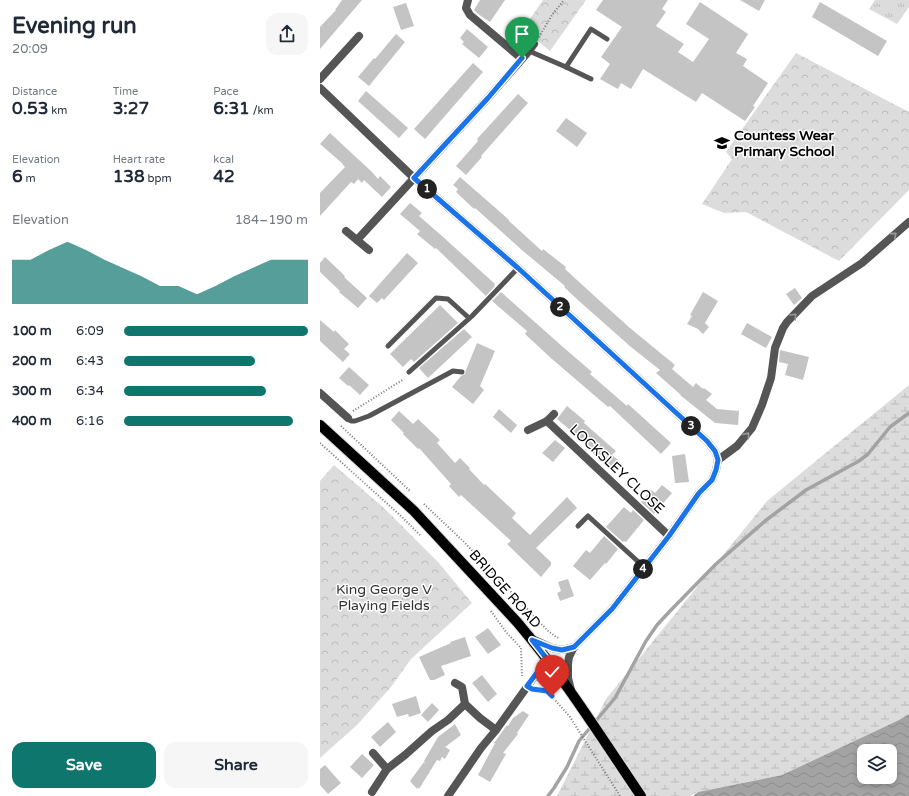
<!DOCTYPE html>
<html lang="en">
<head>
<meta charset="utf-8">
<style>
	body { margin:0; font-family:"Varela Round",sans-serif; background:#f6f6f7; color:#1f2937; height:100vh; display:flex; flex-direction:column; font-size:15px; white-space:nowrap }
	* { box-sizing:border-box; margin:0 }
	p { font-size:13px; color:#747a83 }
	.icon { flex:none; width:22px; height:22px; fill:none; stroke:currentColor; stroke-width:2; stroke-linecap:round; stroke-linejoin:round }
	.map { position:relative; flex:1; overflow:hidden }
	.panel { display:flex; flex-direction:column; background:#fff; width:320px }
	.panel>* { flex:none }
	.buttons { position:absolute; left:537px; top:744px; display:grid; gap:8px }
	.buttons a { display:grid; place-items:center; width:40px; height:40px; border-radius:8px; background:#fff; box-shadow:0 2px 6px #0003; font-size:20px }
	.pin { position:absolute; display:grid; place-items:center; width:34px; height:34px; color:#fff; margin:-41px -17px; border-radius:50% 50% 50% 0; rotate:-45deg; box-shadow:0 0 4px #0007 }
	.pin .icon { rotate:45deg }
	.km { position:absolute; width:20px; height:20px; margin:-10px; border-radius:50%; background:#222; color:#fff; font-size:11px; line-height:20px; text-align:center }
	.round { display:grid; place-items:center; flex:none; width:42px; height:42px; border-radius:12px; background:#f6f6f7 }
	.head { display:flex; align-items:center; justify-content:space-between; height:68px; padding:0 12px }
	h1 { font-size:22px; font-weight:700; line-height:30px }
	.stats { display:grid; grid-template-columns:repeat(3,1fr); gap:6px; height:68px; padding:4px 12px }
	.stats div { display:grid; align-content:center }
	.stats b { font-size:17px; font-weight:700 }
	.stats small { font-size:11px; font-weight:400 }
	.stats p { font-size:11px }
	.chart { height:112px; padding:8px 12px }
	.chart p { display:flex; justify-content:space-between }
	.chart svg { width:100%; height:72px; margin-top:4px; fill:#0f766e; opacity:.7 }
	.cta { display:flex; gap:8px; margin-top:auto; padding:8px 12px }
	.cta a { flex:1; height:46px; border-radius:12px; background:#0f766e; color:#fff; font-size:16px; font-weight:700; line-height:46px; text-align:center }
	.cta a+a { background:#f6f6f7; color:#1f2937 }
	ul { padding:0 12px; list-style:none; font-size:13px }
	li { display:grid; grid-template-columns:64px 48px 1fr; align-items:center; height:30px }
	li i { height:10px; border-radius:5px; background:#0f766e }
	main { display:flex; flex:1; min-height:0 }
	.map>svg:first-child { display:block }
	.grass { fill:url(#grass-tufts) }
	.wetland { fill:url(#wetland-marsh) }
	.park { fill:url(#park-crowns) }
	.water { fill:url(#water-waves); fill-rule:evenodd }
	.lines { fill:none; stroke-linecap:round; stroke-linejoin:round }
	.stream { stroke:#a3a3a3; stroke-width:3.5 }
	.building { fill:#c4c4c4 }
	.primary-casing { stroke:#dbdbdb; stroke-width:12 }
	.path { stroke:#777; stroke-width:2; stroke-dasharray:1 2; stroke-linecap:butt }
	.service { stroke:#555; stroke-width:5 }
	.minor { stroke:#555; stroke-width:8 }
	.primary { stroke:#000; stroke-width:10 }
	.oneway { stroke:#999 }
	.route-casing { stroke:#fff; stroke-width:8 }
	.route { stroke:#1a73e8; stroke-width:5 }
	.labels { text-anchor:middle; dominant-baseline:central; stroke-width:3; stroke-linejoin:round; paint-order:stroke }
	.poi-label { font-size:14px; font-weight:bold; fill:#000; stroke:#fff; text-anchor:start }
	.street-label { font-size:14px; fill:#000; stroke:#fff }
	.park-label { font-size:14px; fill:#333; stroke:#fff }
</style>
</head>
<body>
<main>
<section class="panel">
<div class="head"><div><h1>Evening run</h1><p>20:09</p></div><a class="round"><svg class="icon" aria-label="share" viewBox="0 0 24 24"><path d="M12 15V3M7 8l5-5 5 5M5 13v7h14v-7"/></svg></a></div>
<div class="stats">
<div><p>Distance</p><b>0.53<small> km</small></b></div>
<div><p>Time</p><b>3:27</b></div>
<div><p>Pace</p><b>6:31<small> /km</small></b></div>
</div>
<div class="stats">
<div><p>Elevation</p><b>6<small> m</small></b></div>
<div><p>Heart rate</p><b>138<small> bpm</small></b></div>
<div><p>kcal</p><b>42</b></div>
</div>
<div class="chart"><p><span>Elevation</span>184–190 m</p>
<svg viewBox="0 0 160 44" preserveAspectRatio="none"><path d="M0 44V17L10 17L20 11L30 6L40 11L50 17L60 22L70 27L80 33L90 33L100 38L110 33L120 27L130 22L140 17L150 17L160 17V44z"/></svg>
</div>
<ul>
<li><b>100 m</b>6:09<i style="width:100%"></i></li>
<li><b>200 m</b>6:43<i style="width:71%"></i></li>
<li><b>300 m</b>6:34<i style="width:77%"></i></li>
<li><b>400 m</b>6:16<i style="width:92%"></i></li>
</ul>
<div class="cta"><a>Save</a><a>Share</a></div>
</section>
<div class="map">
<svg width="589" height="796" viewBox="0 0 589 796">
	<defs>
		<pattern id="grass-tufts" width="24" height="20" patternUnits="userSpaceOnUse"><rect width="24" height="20" fill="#dcdcdc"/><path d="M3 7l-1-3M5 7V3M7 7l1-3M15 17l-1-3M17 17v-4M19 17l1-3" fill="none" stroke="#bbb"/></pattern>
		<pattern id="wetland-marsh" width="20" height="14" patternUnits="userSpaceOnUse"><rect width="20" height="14" fill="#dcdcdc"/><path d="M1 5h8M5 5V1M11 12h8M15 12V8" fill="none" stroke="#bbb"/></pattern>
		<pattern id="park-crowns" width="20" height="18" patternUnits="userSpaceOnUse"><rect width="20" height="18" fill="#dcdcdc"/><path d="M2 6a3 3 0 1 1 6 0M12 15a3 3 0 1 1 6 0" fill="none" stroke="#bbb"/></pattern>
		<pattern id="water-waves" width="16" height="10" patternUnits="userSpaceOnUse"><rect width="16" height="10" fill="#a3a3a3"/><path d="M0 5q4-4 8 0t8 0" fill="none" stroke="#8b8b8b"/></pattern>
	</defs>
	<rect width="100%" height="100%" fill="#fff"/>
	<polygon class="grass" points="555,0 589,0 589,7 577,24 549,9"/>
	<polygon class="wetland" points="589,385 589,714 579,720 462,775 378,792 370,796 237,796 286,699 447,501"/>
	<g class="park">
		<polygon points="223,0 266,0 230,51 203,29"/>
		<polygon points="476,53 589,112 589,190 519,261 426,212 404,213 382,204 412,159 406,152"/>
		<polygon points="14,465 64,508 118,562 152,603 91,659 71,687 38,724 0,758 0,481"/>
	</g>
	<path class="water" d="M589,714V796H373L378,792L462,775L579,720ZM544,751H570V777H544Z"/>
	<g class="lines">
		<polyline class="stream" points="228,796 234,788 247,767 259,741 295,698 326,641 337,625 350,611 396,564 445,521 486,490 539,461 548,454 570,427 589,413"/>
	</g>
	<g class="building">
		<polygon points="22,0 42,0 0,49 0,27 16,10 15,10"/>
		<polygon points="160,0 185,0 170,22 158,14 154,10"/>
		<polygon points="283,0 348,0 342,9 346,12 336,26 364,44 358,52 373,62 389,39 366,24 380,2 428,34 416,53 427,59 423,66 448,83 433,106 435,107 425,121 382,93 376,102 323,69 311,89 301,83 298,89 280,79 290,64 281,57 302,27 276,10"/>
		<polygon points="420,0 445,0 439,11"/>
		<polygon points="500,2 567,41 558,56 492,17"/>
		<polygon points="86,3 94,26 81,30 73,7"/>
		<polygon points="147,29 168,47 159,58 142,44 144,42 140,38"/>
		<polygon points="76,34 85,42 49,86 38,77 54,58 55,59"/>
		<polygon points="153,63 163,72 105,139 94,129"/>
		<polygon points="46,91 88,128 79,138 38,101"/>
		<polygon points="198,94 208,103 161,156 162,157 146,175 136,166 158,141 157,139"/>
		<polygon points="246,118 267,133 257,147 236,131"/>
		<polygon points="10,133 52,172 58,179 60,176 71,187 62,197 44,180 42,183 38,179 34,184 31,182 0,216 0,193 25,167 23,165 23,164 0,144"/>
		<polygon points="140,177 179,211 189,220 189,221 222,251 223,249 246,267 245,269 281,302 310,328 355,365 352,369 373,387 376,383 383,389 384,388 392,394 386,400 397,409 419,411 418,425 395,423 360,395 361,395 336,373 340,370 311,347 259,301 244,287 245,286 203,251 155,208 154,209 136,192 138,189 133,185"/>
		<polygon points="90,203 102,213 99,216 122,236 175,284 174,286 175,286 166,296 116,248 115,249 97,234 100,231 80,214"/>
		<polygon points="87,253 98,263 64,300 62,298 57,303 49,296"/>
		<polygon points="5,257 25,276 24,277 47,298 38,308 19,292 20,291 0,272 0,263"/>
		<polygon points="475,288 482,298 474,305 466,294"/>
		<polygon points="181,292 243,347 272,372 270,374 307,406 308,404 351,443 341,454 290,406 288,407 232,359 205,334 207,331 172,301"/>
		<polygon points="383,292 398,301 385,323 389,327 383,334 378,329 367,324 372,316 370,315"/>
		<polygon points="120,305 138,323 94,362 91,359 83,367 70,354"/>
		<polygon points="0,320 14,332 15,330 29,344 24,349 30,354 23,362 0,341"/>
		<polygon points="427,323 452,337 446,348 421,334"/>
		<polygon points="144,329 152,337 108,378 99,368"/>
		<polygon points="157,343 175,351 160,386 164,390 153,404 132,387 141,376 145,374 146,370"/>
		<polygon points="460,350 489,357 483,380 465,375 468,364 459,362"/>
		<polygon points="29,367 49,385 40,395 29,385 28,386 19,378"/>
		<polygon points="247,406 265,421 264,423 296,451 292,455 298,460 291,469 265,446 267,444 237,419"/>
		<polygon points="179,409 197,425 191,433 173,417"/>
		<polygon points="79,411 93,424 98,419 120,440 117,443 135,463 140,458 150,468 149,469 164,485 165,484 196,513 192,518 210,535 247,497 257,508 216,548 231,562 231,565 221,577 187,544 191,541 141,495 139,497 129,486 131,484 99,448 98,449 83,434 84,433 71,420"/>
		<polygon points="235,440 245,448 233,462 222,453"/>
		<polygon points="365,454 369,482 355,483 352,456"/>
		<polygon points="342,485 352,493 334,514 321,502 331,490 335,493"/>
		<polygon points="304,507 311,513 313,510 324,520 306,542 304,541 303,542 286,527"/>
		<polygon points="284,536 298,549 286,564 285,563 270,580 253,566 266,550 270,553"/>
		<polygon points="248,579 254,596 240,601 237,593 241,591 238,582"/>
		<polygon points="168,628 181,645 168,654 155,637"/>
		<polygon points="145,637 151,656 121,666 125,675 114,680 110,680 99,657 131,643 130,642"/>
		<polygon points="162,675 177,694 168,702 152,683"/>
		<polygon points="96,696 101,713 89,717 88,714 77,717 72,704"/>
		<polygon points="112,703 119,710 108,722 101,715"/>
		<polygon points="203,711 209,715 197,733 198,734 183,753 186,754 170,782 158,775 175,743 174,743 187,725 188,726 193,718"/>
		<polygon points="68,722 76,732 60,747 51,737"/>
		<polygon points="135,724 141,735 125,747 130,750 125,759 122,757 120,761 117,760 99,789 98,787 97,789 90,781 104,762 106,764 104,761 118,737"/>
		<polygon points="42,754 54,765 42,778 30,767"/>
		<polygon points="5,765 21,783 8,794 0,785 0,769"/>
	</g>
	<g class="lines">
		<g class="primary-casing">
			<path id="primary" d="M0,425L94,511L197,622C243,676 281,737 321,796"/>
		</g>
		<g class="path">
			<polyline points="219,37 232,15 244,0"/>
			<polyline points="33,411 84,379"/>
			<polyline points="21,426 90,491"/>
			<polyline points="0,443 82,517 100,535"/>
			<polyline points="104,504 143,541 227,630 236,637 239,638"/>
			<polyline points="171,611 186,632 201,648 202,676"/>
			<polyline points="216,690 227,691 250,717 300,796"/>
		</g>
		<g class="service">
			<polyline points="209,51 246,67 271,79"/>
			<polyline points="246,67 271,29 287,39"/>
			<polyline points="68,346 116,298 128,299 149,318"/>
			<polyline points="89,372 152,316 198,268"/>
			<polyline points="28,418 31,421 35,421 49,416 133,371 142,372"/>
			<polyline points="258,526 268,516 324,567"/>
		</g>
		<g class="minor">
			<polyline points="148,0 146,8 150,15 202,59"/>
			<polyline points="0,79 39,36"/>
			<polyline points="0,88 94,178 198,268 387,441 395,451 398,460 396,470 392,480 379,493 349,536 292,609 254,647 249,657 248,664 248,678 251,690"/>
			<polyline points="26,231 49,250"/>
			<polyline points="37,240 168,98 209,51 214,44"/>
			<polyline points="0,393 28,418"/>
			<polyline points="227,421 234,414"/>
			<polyline points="208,430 227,421 349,536"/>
			<polyline points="398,460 417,446 432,428 442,405 451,378 455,348 463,328 467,322 492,296 542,263 589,222"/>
			<polyline points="212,639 232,648 242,650 254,647"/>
			<polyline points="135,683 142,687 145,704"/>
			<polyline points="53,753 67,769"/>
			<polyline points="52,792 67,769 85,755 112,731 128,720 145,704 160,718 176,730"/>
			<polyline points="128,796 161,748 176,730 227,659"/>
		</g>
		<use href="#primary" class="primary"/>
	</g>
	<defs><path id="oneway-chevron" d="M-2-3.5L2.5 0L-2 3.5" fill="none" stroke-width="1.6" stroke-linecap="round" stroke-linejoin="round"/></defs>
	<g class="oneway">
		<use href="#oneway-chevron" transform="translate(574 235) rotate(-41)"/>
		<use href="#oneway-chevron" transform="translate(474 316) rotate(-47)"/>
		<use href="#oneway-chevron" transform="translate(427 435) rotate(-51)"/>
	</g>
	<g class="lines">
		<g class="route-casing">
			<polyline id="route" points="202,58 168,98 94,178 198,268 387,441 395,451 398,460 396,470 392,480 379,493 349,536 292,609 254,647 242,650 232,648 212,640 227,659 207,686 212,689 227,691 232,696"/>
		</g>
		<use href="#route" class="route"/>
	</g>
	<defs>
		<g id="school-bare" transform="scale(1.2)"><path d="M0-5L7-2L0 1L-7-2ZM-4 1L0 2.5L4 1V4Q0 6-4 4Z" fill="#000" stroke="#fff" stroke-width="2.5" paint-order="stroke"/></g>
	</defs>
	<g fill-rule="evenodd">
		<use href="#school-bare" x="402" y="143"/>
	</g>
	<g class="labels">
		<g class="poi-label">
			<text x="414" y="135">Countess Wear<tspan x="414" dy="16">Primary School</tspan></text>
		</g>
		<g class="street-label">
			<text transform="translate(297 469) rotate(43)">LOCKSLEY CLOSE</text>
			<text transform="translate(185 589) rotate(48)">BRIDGE ROAD</text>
		</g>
		<g class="park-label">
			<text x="64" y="589">King George V<tspan x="64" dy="16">Playing Fields</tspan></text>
		</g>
	</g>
</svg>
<div class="buttons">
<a><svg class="icon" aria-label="layers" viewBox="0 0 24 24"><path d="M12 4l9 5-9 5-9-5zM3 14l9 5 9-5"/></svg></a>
</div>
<div class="pin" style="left:202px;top:58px;background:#1e9e55"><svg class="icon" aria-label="arrive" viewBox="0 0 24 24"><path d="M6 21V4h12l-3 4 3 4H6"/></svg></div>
<div class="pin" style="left:232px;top:696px;background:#d93025"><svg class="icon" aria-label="check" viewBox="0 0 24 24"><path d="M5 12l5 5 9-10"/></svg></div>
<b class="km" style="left:107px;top:189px">1</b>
<b class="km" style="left:240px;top:307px">2</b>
<b class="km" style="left:371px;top:426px">3</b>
<b class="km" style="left:323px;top:569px">4</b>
</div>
</main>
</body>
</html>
